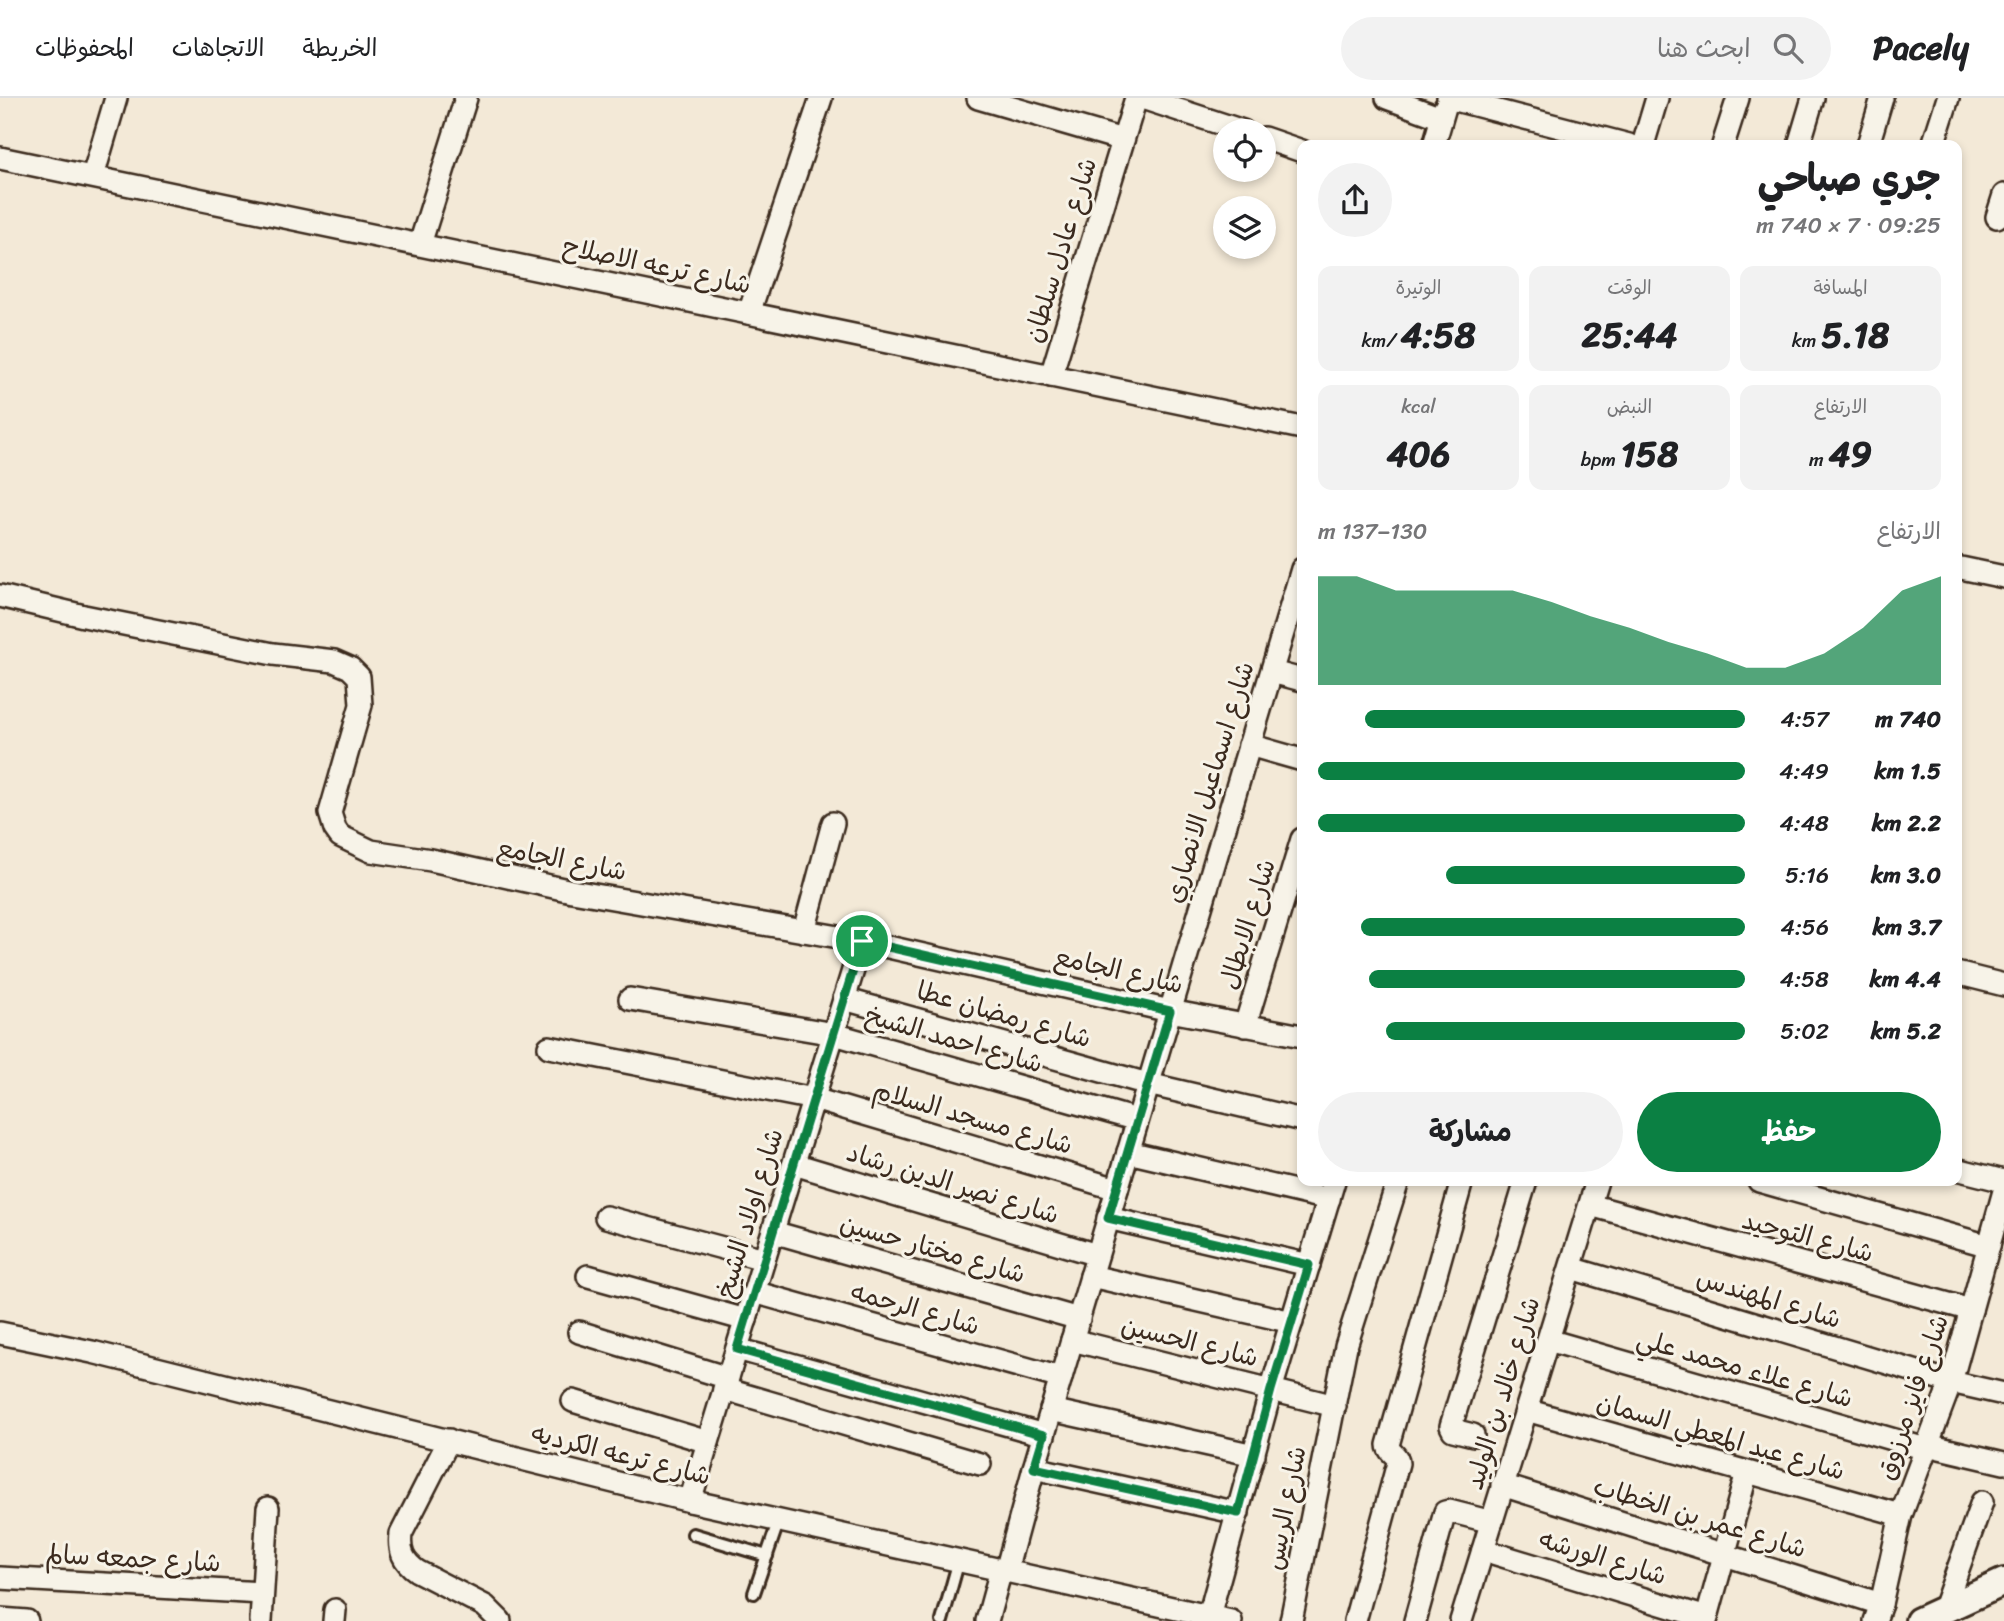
<!DOCTYPE html>
<html lang="ar">
<head>
<meta charset="utf-8">
<style>
	body { margin:0; font-family:Sriracha,"Playpen Sans Arabic",sans-serif; background:#f2f2f2; color:#202124; direction:rtl; height:100vh; display:flex; flex-direction:column; font-size:26px; white-space:nowrap }
	* { box-sizing:border-box; margin:0 }
	p { font-size:23px; color:#757577 }
	.icon { flex:none; width:38px; height:38px; fill:none; stroke:currentColor; stroke-width:2; stroke-linecap:round; stroke-linejoin:round }
	.map { position:relative; flex:1; overflow:hidden; direction:ltr }
	.drawer { position:absolute; left:1297px; top:42px; width:665px; height:1046px; display:flex; flex-direction:column; background:#fff; border-radius:14px; box-shadow:0 4px 10px #0003; direction:rtl }
	.drawer>* { flex:none }
	.fabs { position:absolute; left:1213px; top:21px; display:grid; gap:14px }
	.fabs a { display:grid; place-items:center; width:63px; height:63px; border-radius:50%; background:#fff; box-shadow:0 4px 10px #0003; font-size:35px }
	.pin { position:absolute; display:grid; place-items:center; width:60px; height:60px; color:#fff; margin:-30px; border:4px solid #fff; border-radius:50%; box-shadow:0 2px 7px #0007 }
	.round { display:grid; place-items:center; flex:none; width:74px; height:74px; border-radius:37px; background:#f2f2f2 }
	.head { display:flex; align-items:center; justify-content:space-between; height:119px; padding:0 21px }
	h1 { font-size:38px; font-weight:700; line-height:52px }
	.metrics { display:grid; grid-template-columns:repeat(3,1fr); gap:10px; height:119px; padding:7px 21px }
	.metrics div { display:grid; align-content:center; border-radius:14px; background:#f2f2f2; text-align:center }
	.metrics b { font-size:35px; font-weight:700 }
	.metrics small { font-size:19px; font-weight:400 }
	.metrics p { font-size:19px }
	.chart { height:196px; padding:14px 21px }
	.chart p { display:flex; justify-content:space-between }
	.chart svg { width:100%; height:126px; margin-top:7px; fill:#0b8043; opacity:.7 }
	.action { display:flex; gap:14px; margin-top:auto; padding:14px 21px }
	.action a { flex:1; height:80px; border-radius:42px; background:#0b8043; color:#fff; font-size:28px; font-weight:700; line-height:80px; text-align:center }
	.action a+a { background:#f2f2f2; color:#202124 }
	ul { padding:0 21px; list-style:none; font-size:23px }
	li { display:grid; grid-template-columns:112px 84px 1fr; align-items:center; height:52px }
	li i { height:18px; border-radius:9px; background:#0b8043 }
	header { display:flex; align-items:center; gap:42px; box-sizing:border-box; height:98px; padding:0 35px; background:#fff; border-bottom:2px solid #e0e0e0 }
	header strong { font-size:33px }
	nav { display:flex; gap:38px; margin-inline-start:auto; font-size:24px }
	.search { width:490px; height:63px; background:#f2f2f2; display:flex; align-items:center; gap:18px; box-sizing:border-box; padding:0 24px; border-radius:38px; color:#757577; font-size:26px }
	.map>svg:first-child { display:block }
	.lines { fill:none; stroke-linecap:round; stroke-linejoin:round }
	.service-casing { stroke:#3b2a1e; stroke-width:16 }
	.minor-casing { stroke:#3b2a1e; stroke-width:26 }
	.tertiary-casing { stroke:#3b2a1e; stroke-width:32 }
	.service { stroke:#f7f3e8; stroke-width:10 }
	.minor { stroke:#f7f3e8; stroke-width:21 }
	.tertiary { stroke:#f7f3e8; stroke-width:26 }
	.route-casing { stroke:#fff; stroke-width:14 }
	.route { stroke:#0b8043; stroke-width:9 }
	.labels { text-anchor:middle; dominant-baseline:central; stroke-width:6; stroke-linejoin:round; paint-order:stroke }
	.street-label { font-size:26px; fill:#3b2a1e; stroke:#f7f3e8 }
</style>
</head>
<body>
<header>
<strong>Pacely</strong>
<div class="search"><svg class="icon" aria-label="search" viewBox="0 0 24 24"><circle cx="10" cy="10" r="6"/><path d="M15 15l6 6"/></svg>ابحث هنا</div>
<nav><a>الخريطة</a><a>الاتجاهات</a><a>المحفوظات</a></nav>
</header>
<div class="map">
<svg width="2004" height="1523" viewBox="0 0 2004 1523">
	<rect width="100%" height="100%" fill="#f3e9d7"/>
	<filter id="ink" filterUnits="userSpaceOnUse"><feTurbulence type="fractalNoise" baseFrequency=".0143" numOctaves="2"/><feDisplacementMap in="SourceGraphic" scale="14" xChannelSelector="R" yChannelSelector="G"/><feConvolveMatrix kernelMatrix="1 2 1 2 8 2 1 2 1" color-interpolation-filters="sRGB"/></filter>
	<g filter="url(#ink)">
		<g class="lines">
			<g class="service-casing">
				<g id="service">
					<polyline points="693,1436 767,1458"/>
					<polyline points="754,1495 779,1422"/>
					<polyline points="942,1523 959,1462"/>
				</g>
			</g>
			<g class="minor-casing">
				<g id="minor">
					<polyline points="978,0 1123,42"/>
					<polyline points="1142,0 1243,33"/>
					<polyline points="1387,0 1441,20"/>
					<polyline points="1448,0 1629,47"/>
					<polyline points="1264,40 1302,53"/>
					<polyline points="1434,47 1445,9"/>
					<polyline points="1643,47 1657,0"/>
					<polyline points="1723,47 1738,0"/>
					<polyline points="1799,47 1813,0"/>
					<polyline points="1868,47 1882,0"/>
					<polyline points="1933,47 1948,0"/>
					<polyline points="0,60 1302,330"/>
					<polyline points="93,78 116,0"/>
					<polyline points="1997,119 2004,97"/>
					<polyline points="420,146 466,0"/>
					<polyline points="749,215 821,0"/>
					<polyline points="1051,278 1136,0"/>
					<polyline points="1956,469 2004,479"/>
					<polyline points="0,498 84,518 273,556 334,563 350,570 359,579 361,607 330,715 335,731 340,738 371,753 431,762 572,793 862,843 1170,913 1302,938"/>
					<polyline points="1272,574 1302,582"/>
					<polyline points="1249,647 1302,662"/>
					<polyline points="804,833 833,725"/>
					<polyline points="1956,875 2004,887"/>
					<polyline points="630,901 834,936 1137,1022"/>
					<polyline points="844,901 1148,986 1302,1022"/>
					<polyline points="1245,928 1302,741"/>
					<polyline points="549,949 814,1001 1117,1091"/>
					<polyline points="1128,1054 1329,1101"/>
					<polyline points="794,1066 1097,1157"/>
					<polyline points="1956,1071 2004,1083"/>
					<polyline points="1759,1083 1989,1148"/>
					<polyline points="1590,1107 1971,1212"/>
					<polyline points="606,1119 764,1161"/>
					<polyline points="1108,1120 1309,1167"/>
					<polyline points="773,1134 1079,1221"/>
					<polyline points="1571,1170 1951,1284 2004,1296"/>
					<polyline points="588,1178 746,1222"/>
					<polyline points="1091,1178 1292,1224"/>
					<polyline points="754,1194 1061,1280"/>
					<polyline points="579,1234 728,1280"/>
					<polyline points="0,1235 92,1254 690,1403 1231,1523"/>
					<polyline points="1072,1242 1335,1308"/>
					<polyline points="1548,1242 1926,1351"/>
					<polyline points="737,1251 1044,1337"/>
					<polyline points="724,1291 980,1366"/>
					<polyline points="573,1303 708,1344"/>
					<polyline points="1051,1312 1254,1357"/>
					<polyline points="1526,1312 1901,1417"/>
					<polyline points="1473,1337 1453,1332 1451,1328 1526,1083"/>
					<path d="M449,1342L401,1436C399,1453 403,1463 417,1473L485,1508L500,1523"/>
					<polyline points="1927,1347 2004,1365"/>
					<polyline points="1034,1370 1238,1415"/>
					<polyline points="1502,1387 1881,1506"/>
					<polyline points="690,1403 862,843"/>
					<polyline points="1483,1452 1707,1520"/>
					<polyline points="1006,1473 1034,1370 1302,471"/>
					<polyline points="0,1480 262,1495"/>
					<polyline points="1943,1513 1982,1404"/>
					<polyline points="1209,1518 1271,1292 1334,1083"/>
					<polyline points="0,1521 27,1523"/>
					<polyline points="261,1523 268,1410"/>
					<polyline points="334,1523 335,1512"/>
					<polyline points="987,1523 1001,1472"/>
					<polyline points="1291,1523 1346,1248 1398,1083"/>
					<path d="M1355,1523L1398,1365C1398,1356 1388,1355 1388,1347L1462,1083"/>
					<polyline points="1415,1523 1445,1414 1449,1413 1492,1424"/>
					<polyline points="1461,1523 1597,1083"/>
					<polyline points="1706,1523 1747,1374"/>
					<polyline points="1875,1523 1881,1506 1901,1417 1951,1284 2004,1093"/>
				</g>
			</g>
			<g class="tertiary-casing">
				<polyline id="tertiary" points="1919,1523 2004,1484"/>
			</g>
			<use href="#service" class="service"/>
			<use href="#minor" class="minor"/>
			<use href="#tertiary" class="tertiary"/>
		</g>
	</g>
	<g class="lines" filter="url(#ink)">
		<g class="route-casing">
			<polygon id="route" points="862,843 1170,913 1108,1120 1309,1167 1271,1292 1238,1415 1034,1370 1044,1337 737,1251"/>
		</g>
		<use href="#route" class="route"/>
	</g>
	<g class="labels">
		<g class="street-label">
			<text transform="translate(1060 152) rotate(-73)">شارع عادل سلطان</text>
			<text transform="translate(657 167) rotate(12)">شارع ترعه الاصلاح</text>
			<text transform="translate(1209 684) rotate(-73)">شارع اسماعيل الانصاري</text>
			<text transform="translate(562 761) rotate(11)">شارع الجامع</text>
			<text transform="translate(1247 826) rotate(-73)">شارع الابطال</text>
			<text transform="translate(1119 872) rotate(13)">شارع الجامع</text>
			<text transform="translate(1004 916) rotate(16)">شارع رمضان عطا</text>
			<text transform="translate(954 941) rotate(16)">شارع احمد الشيخ</text>
			<text transform="translate(973 1019) rotate(16)">شارع مسجد السلام</text>
			<text transform="translate(953 1085) rotate(17)">شارع نصر الدين رشاد</text>
			<text transform="translate(749 1115) rotate(-73)">شارع اولاد الشيخ</text>
			<text transform="translate(1808 1138) rotate(15)">شارع التوحيد</text>
			<text transform="translate(933 1150) rotate(16)">شارع مختار حسين</text>
			<text transform="translate(1769 1200) rotate(17)">شارع المهندس</text>
			<text transform="translate(915 1210) rotate(16)">شارع الرحمه</text>
			<text transform="translate(1190 1243) rotate(14)">شارع الحسين</text>
			<text transform="translate(1745 1270) rotate(16)">شارع علاء محمد علي</text>
			<text transform="translate(1502 1295) rotate(-73)">شارع خالد بن الوليد</text>
			<text transform="translate(1912 1299) rotate(-71)">شارع فايز مرزوق</text>
			<text transform="translate(1721 1338) rotate(16)">شارع عبد المعطي السمان</text>
			<text transform="translate(621 1356) rotate(14)">شارع ترعه الكرديه</text>
			<text transform="translate(1285 1410) rotate(-79)">شارع الريس</text>
			<text transform="translate(1700 1419) rotate(17)">شارع عمر بن الخطاب</text>
			<text transform="translate(1603 1459) rotate(17)">شارع الورشه</text>
			<text transform="translate(133 1460) rotate(3)">شارع جمعه سالم</text>
		</g>
	</g>
</svg>
<div class="fabs">
<a><svg class="icon" aria-label="locate" viewBox="0 0 24 24"><circle cx="12" cy="12" r="6"/><path d="M12 2v4M12 18v4M2 12h4M18 12h4"/></svg></a>
<a><svg class="icon" aria-label="layers" viewBox="0 0 24 24"><path d="M12 4l9 5-9 5-9-5zM3 14l9 5 9-5"/></svg></a>
</div>
<div class="pin" style="left:862px;top:843px;background:#1e9e55"><svg class="icon" aria-label="arrive" viewBox="0 0 24 24"><path d="M6 21V4h12l-3 4 3 4H6"/></svg></div>
<section class="drawer">
<div class="head"><div><h1>جري صباحي</h1><p>09:25 · 7 × 740 m</p></div><a class="round"><svg class="icon" aria-label="share" viewBox="0 0 24 24"><path d="M12 15V3M7 8l5-5 5 5M5 13v7h14v-7"/></svg></a></div>
<div class="metrics">
<div><p>المسافة</p><b>5.18<small> km</small></b></div>
<div><p>الوقت</p><b>25:44</b></div>
<div><p>الوتيرة</p><b>4:58<small> /km</small></b></div>
</div>
<div class="metrics">
<div><p>الارتفاع</p><b>49<small> m</small></b></div>
<div><p>النبض</p><b>158<small> bpm</small></b></div>
<div><p>kcal</p><b>406</b></div>
</div>
<div class="chart"><p><span>الارتفاع</span>130–137 m</p>
<svg viewBox="0 0 160 44" preserveAspectRatio="none"><path d="M0 44V6L10 6L20 11L30 11L40 11L50 11L60 15L70 20L80 24L90 29L100 33L110 38L120 38L130 33L140 24L150 11L160 6V44z"/></svg>
</div>
<ul>
<li><b>740 m</b>4:57<i style="width:89%"></i></li>
<li><b>1.5 km</b>4:49<i style="width:100%"></i></li>
<li><b>2.2 km</b>4:48<i style="width:100%"></i></li>
<li><b>3.0 km</b>5:16<i style="width:70%"></i></li>
<li><b>3.7 km</b>4:56<i style="width:90%"></i></li>
<li><b>4.4 km</b>4:58<i style="width:88%"></i></li>
<li><b>5.2 km</b>5:02<i style="width:84%"></i></li>
</ul>
<div class="action"><a>حفظ</a><a>مشاركة</a></div>
</section>
</div>
</body>
</html>
